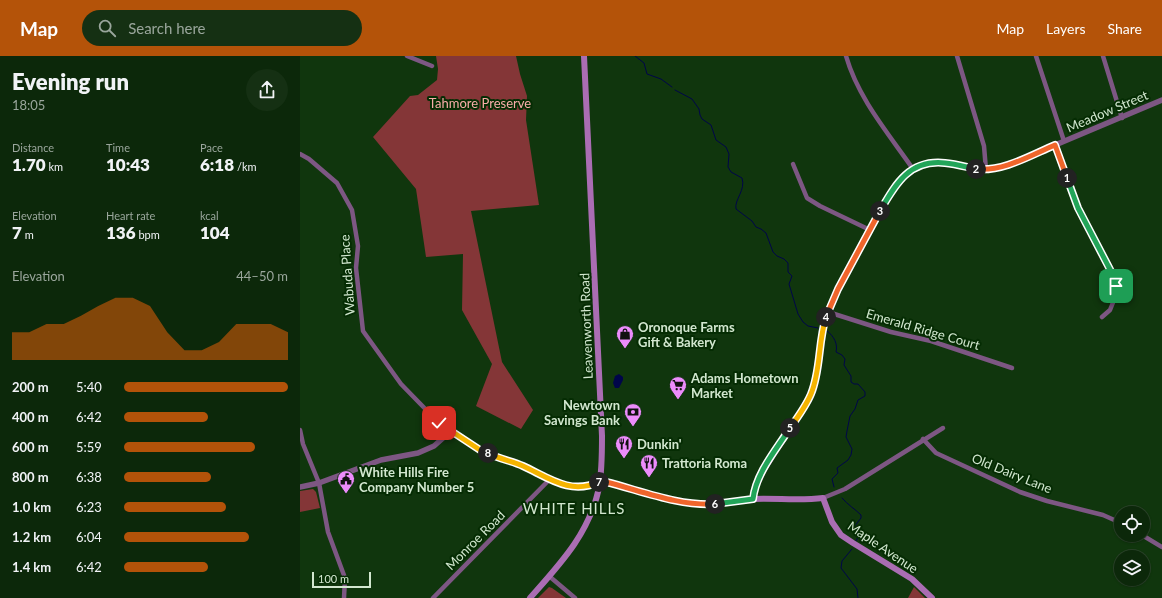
<!DOCTYPE html>
<html lang="en">
<head>
<meta charset="utf-8">
<style>
	body { margin:0; font-family:Lato,sans-serif; background:#153013; color:#f1f3f6; height:100vh; display:flex; flex-direction:column; font-size:15px; white-space:nowrap }
	* { box-sizing:border-box; margin:0 }
	p { font-size:13px; color:#9aa69c }
	.icon { flex:none; width:22px; height:22px; fill:none; stroke:currentColor; stroke-width:2; stroke-linecap:round; stroke-linejoin:round }
	.map { position:relative; flex:1; overflow:hidden }
	.side { display:flex; flex-direction:column; background:#0c280a; width:300px }
	.side>* { flex:none }
	.controls { position:absolute; left:814px; top:450px; display:grid; gap:8px }
	.controls a { display:grid; place-items:center; width:36px; height:36px; border-radius:50%; background:#0c280a; box-shadow:0 1px 3px #0004,0 0 0 1px #2c442b; font-size:20px }
	.scale { position:absolute; left:12px; bottom:10px; width:59px; box-sizing:border-box; padding-left:4px; border:2px solid #d2e7cf; border-top:0; font-size:11px; line-height:14px; white-space:nowrap; color:#d2e7cf; -webkit-text-stroke:3px #052c03; paint-order:stroke }
	.pin { position:absolute; display:grid; place-items:center; width:34px; height:34px; color:#fff; margin:-17px; border-radius:8px; box-shadow:0 2px 6px #0006 }
	.km { position:absolute; width:20px; height:20px; margin:-10px; border-radius:50%; background:#222; color:#fff; font-size:11px; line-height:20px; text-align:center }
	.round { display:grid; place-items:center; flex:none; width:42px; height:42px; border-radius:21px; background:#153013 }
	.summary { display:flex; align-items:center; justify-content:space-between; height:68px; padding:0 12px }
	h1 { font-size:22px; font-weight:800; line-height:30px }
	.figures { display:grid; grid-template-columns:repeat(3,1fr); gap:6px; height:68px; padding:4px 12px }
	.figures div { display:grid; align-content:center }
	.figures b { font-size:17px; font-weight:800 }
	.figures small { font-size:11px; font-weight:400 }
	.figures p { font-size:11px }
	.chart { height:112px; padding:8px 12px }
	.chart p { display:flex; justify-content:space-between }
	.chart svg { width:100%; height:72px; margin-top:4px; fill:#b45309; opacity:.7 }
	ul { padding:0 12px; list-style:none; font-size:13px }
	li { display:grid; grid-template-columns:64px 48px 1fr; align-items:center; height:30px }
	li i { height:10px; border-radius:5px; background:#b45309 }
	header { display:flex; align-items:center; gap:24px; box-sizing:border-box; height:56px; padding:0 20px; background:#b45309; color:#fff }
	header strong { font-size:19px }
	nav { display:flex; gap:22px; margin-inline-start:auto; font-size:14px }
	.search { width:280px; height:36px; background:#153013; display:flex; align-items:center; gap:10px; box-sizing:border-box; padding:0 14px; border-radius:22px; color:#9aa69c; font-size:15px }
	main { display:flex; flex:1; min-height:0 }
	.map>svg:first-child { display:block }
	.green { fill:#843637 }
	.water { fill:#000549 }
	.lines { fill:none; stroke-linecap:round; stroke-linejoin:round }
	.stream { stroke:#000549; stroke-width:1 }
	.minor { stroke:#7d5783; stroke-width:4.5 }
	.tertiary { stroke:#7d5783; stroke-width:5.5 }
	.secondary { stroke:#aa6db3; stroke-width:6 }
	.split-1-casing { stroke:#fff; stroke-width:8 }
	.split-2-casing { stroke:#fff; stroke-width:8 }
	.split-3-casing { stroke:#fff; stroke-width:8 }
	.split-4-casing { stroke:#fff; stroke-width:8 }
	.split-5-casing { stroke:#fff; stroke-width:8 }
	.split-6-casing { stroke:#fff; stroke-width:8 }
	.split-7-casing { stroke:#fff; stroke-width:8 }
	.split-8-casing { stroke:#fff; stroke-width:8 }
	.split-9-casing { stroke:#fff; stroke-width:8 }
	.split-1 { stroke:#22a559; stroke-width:5 }
	.split-2 { stroke:#f0652b; stroke-width:5 }
	.split-3 { stroke:#22a559; stroke-width:5 }
	.split-4 { stroke:#f0652b; stroke-width:5 }
	.split-5 { stroke:#f5b400; stroke-width:5 }
	.split-6 { stroke:#22a559; stroke-width:5 }
	.split-7 { stroke:#f0652b; stroke-width:5 }
	.split-8 { stroke:#f5b400; stroke-width:5 }
	.split-9 { stroke:#f5b400; stroke-width:5 }
	.labels { text-anchor:middle; dominant-baseline:central; stroke-width:4; stroke-linejoin:round; paint-order:stroke }
	.park-label { font-size:13px; fill:#f9aca9; stroke:#052c03 }
	.street-label { font-size:13px; fill:#d2e7cf; stroke:#052c03 }
	.poi-label { font-size:13px; font-weight:bold; fill:#d2e7cf; stroke:#052c03; text-anchor:start }
	.quarter-label { font-size:15px; letter-spacing:1px; fill:#d2e7cf; stroke:#052c03 }
</style>
</head>
<body>
<header>
<strong>Map</strong>
<div class="search"><svg class="icon" aria-label="search" viewBox="0 0 24 24"><circle cx="10" cy="10" r="6"/><path d="M15 15l6 6"/></svg>Search here</div>
<nav><a>Map</a><a>Layers</a><a>Share</a></nav>
</header>
<main>
<section class="side">
<div class="summary"><div><h1>Evening run</h1><p>18:05</p></div><a class="round"><svg class="icon" aria-label="share" viewBox="0 0 24 24"><path d="M12 15V3M7 8l5-5 5 5M5 13v7h14v-7"/></svg></a></div>
<div class="figures">
<div><p>Distance</p><b>1.70<small> km</small></b></div>
<div><p>Time</p><b>10:43</b></div>
<div><p>Pace</p><b>6:18<small> /km</small></b></div>
</div>
<div class="figures">
<div><p>Elevation</p><b>7<small> m</small></b></div>
<div><p>Heart rate</p><b>136<small> bpm</small></b></div>
<div><p>kcal</p><b>104</b></div>
</div>
<div class="chart"><p><span>Elevation</span>44–50 m</p>
<svg viewBox="0 0 160 44" preserveAspectRatio="none"><path d="M0 44V27L10 27L20 22L30 22L40 17L50 11L60 6L70 6L80 11L90 27L100 38L110 38L120 33L130 22L140 22L150 22L160 27V44z"/></svg>
</div>
<ul>
<li><b>200 m</b>5:40<i style="width:100%"></i></li>
<li><b>400 m</b>6:42<i style="width:51%"></i></li>
<li><b>600 m</b>5:59<i style="width:80%"></i></li>
<li><b>800 m</b>6:38<i style="width:53%"></i></li>
<li><b>1.0 km</b>6:23<i style="width:62%"></i></li>
<li><b>1.2 km</b>6:04<i style="width:76%"></i></li>
<li><b>1.4 km</b>6:42<i style="width:51%"></i></li>
</ul>
</section>
<div class="map">
<svg width="862" height="542" viewBox="0 0 862 542">
	<rect width="100%" height="100%" fill="#10360d"/>
	<g class="green">
		<polygon points="136,0 216,0 220,18 227,40 226,64 239,149 171,155 202,306 233,354 221,373 176,350 192,308 162,254 163,198 126,201 116,133 73,81 110,40 118,39 137,24 138,13"/>
		<polygon points="13,433 16,436 20,452 0,456 0,435"/>
		<polygon points="249,531 252,532 266,542 238,542"/>
		<polygon points="614,531 625,542 608,542"/>
	</g>
	<polygon class="water" points="319,318 323,321 323,324 319,332 315,332 313,327 315,320"/>
	<g class="lines">
		<g class="stream">
			<polyline points="335,0 344,7 347,18 361,23 372,31"/>
			<path d="M375,34L392,43L399,53L400,59L402,63L411,69L416,84L426,91L429,98L428,111L431,116L442,122C446,134 434,144 436,153L452,165L456,171L461,173L466,177L473,196L477,200L484,203L488,207V216L492,220L489,228L498,258L503,266L508,270L518,272"/>
			<path d="M527,275C534,280 538,288 536,296L542,299L545,303L544,309L551,320V326L554,328H558L565,336V340L558,344L555,353L550,360L547,375L546,381L552,393L551,399L548,404L537,412L538,417L532,423L534,431"/>
			<path d="M542,442C548,449 555,453 561,459V462L554,471L558,481L556,485"/>
			<polyline points="552,493 542,505 541,512 557,533 558,542"/>
		</g>
		<g class="minor">
			<polyline points="107,0 132,10"/>
			<path d="M546,0C558,42 588,77 613,113"/>
			<polyline points="657,0 684,90 686,114"/>
			<polyline points="736,0 764,85"/>
			<polyline points="803,0 822,62"/>
			<polyline points="755,89 779,152 815,223 816,238 814,244 810,254 802,261"/>
			<polyline points="0,98 9,103 37,127 52,154 58,190 56,212 63,275 101,328 138,366 151,375"/>
			<polyline points="493,108 507,142 520,150 570,174"/>
			<polyline points="528,256 591,276 631,285 712,312"/>
			<polyline points="0,374 3,388 19,427 28,476 45,522 44,542"/>
			<polyline points="623,383 636,397 720,436 747,445 803,459 821,467"/>
			<polyline points="523,442 545,433 643,372"/>
			<polyline points="842,479 862,491"/>
			<polyline points="249,520 275,542"/>
			<polyline points="133,542 249,424"/>
		</g>
		<g class="tertiary">
			<path d="M0,431L19,427L81,404L118,397L134,390L151,375C165,384 179,394 196,401C204,404 214,406 222,410C250,421 268,440 300,425"/>
			<path d="M453,443L455,432L460,420L507,347C520,320 517,289 526,261C533,240 544,222 554,203C567,180 580,157 593,133C627,82 660,123 703,111L862,44"/>
		</g>
		<g class="secondary">
			<path d="M300,425L306,426C333,433 360,443 389,447C411,450 431,445 453,443C477,442 500,445 523,442L532,466L541,479L553,487L612,523L632,542"/>
			<path d="M230,542C260,508 289,478 299,432C302,415 302,397 302,380L284,0"/>
		</g>
	</g>
	<g class="lines">
		<g class="split-1-casing">
			<polyline id="split-1" points="767,122 778,152 815,223 816,230"/>
		</g>
		<g class="split-2-casing">
			<path id="split-2" d="M676,113C703,116 731,99 755,89L767,122"/>
		</g>
		<g class="split-3-casing">
			<path id="split-3" d="M580,155C595,129 609,103 645,107C656,108 666,111 676,113"/>
		</g>
		<g class="split-4-casing">
			<polyline id="split-4" points="526,261 538,233 580,155"/>
		</g>
		<g class="split-5-casing">
			<path id="split-5" d="M490,372C498,361 506,350 511,338C521,314 518,286 526,261"/>
		</g>
		<g class="split-6-casing">
			<path id="split-6" d="M415,448L453,443C456,417 476,394 490,372"/>
		</g>
		<g class="split-7-casing">
			<path id="split-7" d="M299,426H306C342,435 378,450 415,448"/>
		</g>
		<g class="split-8-casing">
			<path id="split-8" d="M188,397C199,403 212,405 223,410C249,422 270,439 299,426"/>
		</g>
		<g class="split-9-casing">
			<polyline id="split-9" points="139,367 180,394 188,397"/>
		</g>
		<use href="#split-1" class="split-1"/>
		<use href="#split-2" class="split-2"/>
		<use href="#split-3" class="split-3"/>
		<use href="#split-4" class="split-4"/>
		<use href="#split-5" class="split-5"/>
		<use href="#split-6" class="split-6"/>
		<use href="#split-7" class="split-7"/>
		<use href="#split-8" class="split-8"/>
		<use href="#split-9" class="split-9"/>
	</g>
	<defs>
		<g id="shop-pin" transform="scale(0.9)"><path d="M0 17L-7.5 6A9.5 9.5 0 1 1 7.5 6Z" fill="#ec8cfb" stroke="#052c03"/><path d="M-5-2.5h2.3a2.7 3.5 0 0 1 5.4 0H5L5.5 6h-11ZM-1.5-2.5h3a1.5 2.3 0 0 0-3 0Z" fill="#111"/></g>
		<g id="supermarket-pin" transform="scale(0.9)"><path d="M0 17L-7.5 6A9.5 9.5 0 1 1 7.5 6Z" fill="#ec8cfb" stroke="#052c03"/><path d="M-6-5.5h2.5l.6 2H6L4.5 2H-2.5L-4.4-4H-6ZM-1.5 3.2a1.3 1.3 0 1 0 .1 0ZM3 3.2a1.3 1.3 0 1 0 .1 0Z" fill="#111"/></g>
		<g id="bank-pin" transform="scale(0.9)"><path d="M0 17L-7.5 6A9.5 9.5 0 1 1 7.5 6Z" fill="#ec8cfb" stroke="#052c03"/><path d="M-6-4H6V4H-6ZM0-2.3a2.3 2.3 0 1 0 0 4.6a2.3 2.3 0 1 0 0-4.6Z" fill="#111"/></g>
		<g id="restaurant-pin" transform="scale(0.9)"><path d="M0 17L-7.5 6A9.5 9.5 0 1 1 7.5 6Z" fill="#ec8cfb" stroke="#052c03"/><path d="M-5-6h1v4h1v-4h1v4h1v-4h1v5L-1.5 .5V6h-2V.5L-5-1ZM5-6V6H3V1.5H1.5Q1.5-4 5-6Z" fill="#111"/></g>
		<g id="civic-pin" transform="scale(0.9)"><path d="M0 17L-7.5 6A9.5 9.5 0 1 1 7.5 6Z" fill="#ec8cfb" stroke="#052c03"/><path d="M-.6-6.5H3V-4.5H.6V-3L4-1V1h2V6H-6V1h2V-1L-.6-3ZM-1.2 2.5V6h2.4V2.5Z" fill="#111"/></g>
	</defs>
	<g fill-rule="evenodd">
		<use href="#shop-pin" x="325" y="278"/>
		<use href="#supermarket-pin" x="378" y="329"/>
		<use href="#bank-pin" x="333" y="356"/>
		<use href="#restaurant-pin" x="324" y="388"/>
		<use href="#restaurant-pin" x="349" y="407"/>
		<use href="#civic-pin" x="46" y="423"/>
	</g>
	<g class="labels">
		<g class="park-label">
			<text x="180" y="47">Tahmore Preserve</text>
		</g>
		<g class="street-label">
			<text transform="translate(807 55) rotate(-23)">Meadow Street</text>
			<text transform="translate(47 219) rotate(-94)">Wabuda Place</text>
			<text transform="translate(286 270) rotate(-92)">Leavenworth Road</text>
			<text transform="translate(623 273) rotate(16)">Emerald Ridge Court</text>
			<text transform="translate(712 417) rotate(22)">Old Dairy Lane</text>
			<text transform="translate(175 484) rotate(-45)">Monroe Road</text>
			<text transform="translate(583 491) rotate(34)">Maple Avenue</text>
		</g>
		<g class="poi-label">
			<text x="338" y="271">Oronoque Farms<tspan x="338" dy="15">Gift &amp; Bakery</tspan></text>
			<text x="391" y="322">Adams Hometown<tspan x="391" dy="15">Market</tspan></text>
			<text x="320" y="349" text-anchor="end">Newtown<tspan x="320" dy="15">Savings Bank</tspan></text>
			<text x="337" y="388">Dunkin'</text>
			<text x="362" y="407">Trattoria Roma</text>
			<text x="59" y="416">White Hills Fire<tspan x="59" dy="15">Company Number 5</tspan></text>
		</g>
		<g class="quarter-label">
			<text x="274" y="452">WHITE HILLS</text>
		</g>
	</g>
</svg>
<div class="controls">
<a><svg class="icon" aria-label="locate" viewBox="0 0 24 24"><circle cx="12" cy="12" r="6"/><path d="M12 2v4M12 18v4M2 12h4M18 12h4"/></svg></a>
<a><svg class="icon" aria-label="layers" viewBox="0 0 24 24"><path d="M12 4l9 5-9 5-9-5zM3 14l9 5 9-5"/></svg></a>
</div>
<div class="scale">100 m</div>
<div class="pin" style="left:816px;top:230px;background:#1e9e55"><svg class="icon" aria-label="arrive" viewBox="0 0 24 24"><path d="M6 21V4h12l-3 4 3 4H6"/></svg></div>
<div class="pin" style="left:139px;top:367px;background:#d93025"><svg class="icon" aria-label="check" viewBox="0 0 24 24"><path d="M5 12l5 5 9-10"/></svg></div>
<b class="km" style="left:767px;top:122px">1</b>
<b class="km" style="left:676px;top:113px">2</b>
<b class="km" style="left:580px;top:155px">3</b>
<b class="km" style="left:526px;top:261px">4</b>
<b class="km" style="left:490px;top:372px">5</b>
<b class="km" style="left:415px;top:448px">6</b>
<b class="km" style="left:299px;top:426px">7</b>
<b class="km" style="left:188px;top:397px">8</b>
</div>
</main>
</body>
</html>
